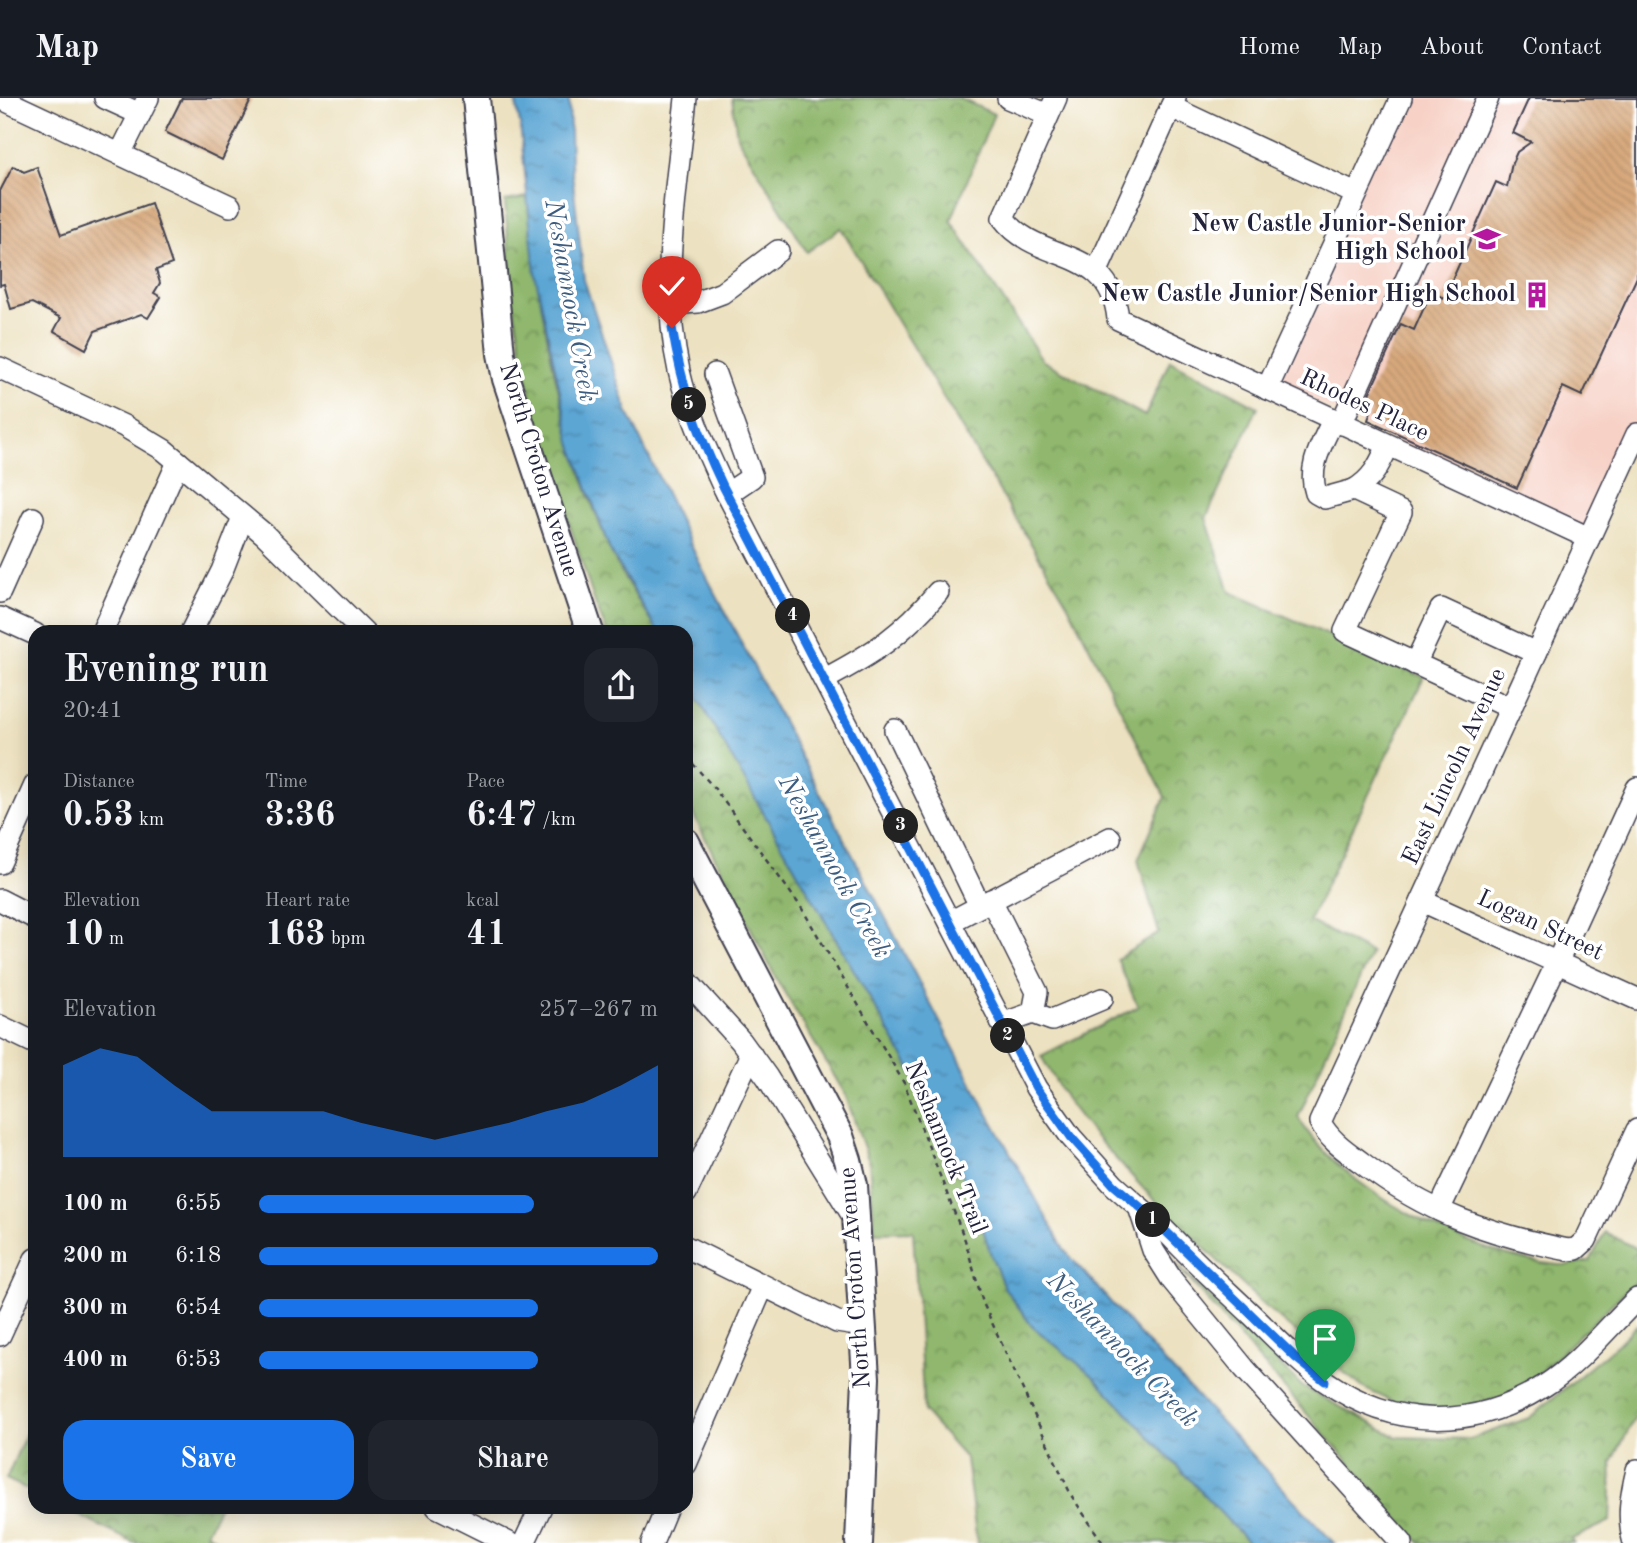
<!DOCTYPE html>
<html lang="en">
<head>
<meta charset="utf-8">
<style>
	body { margin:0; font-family:"Old Standard TT",serif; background:#20242c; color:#f1f3f6; height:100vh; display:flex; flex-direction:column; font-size:26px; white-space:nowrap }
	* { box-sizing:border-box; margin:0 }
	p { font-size:23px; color:#9ea1a6 }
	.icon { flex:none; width:38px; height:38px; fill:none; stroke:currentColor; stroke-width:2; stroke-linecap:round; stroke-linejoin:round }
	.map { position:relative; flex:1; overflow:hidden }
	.panel { position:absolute; left:28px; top:527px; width:665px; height:889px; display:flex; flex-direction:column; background:#171b24; border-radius:21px; box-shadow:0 4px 18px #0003 }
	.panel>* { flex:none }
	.pin { position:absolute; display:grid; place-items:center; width:60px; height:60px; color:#fff; margin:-72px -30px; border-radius:50% 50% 50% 0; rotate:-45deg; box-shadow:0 0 7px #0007 }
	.pin .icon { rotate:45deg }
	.km { position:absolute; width:35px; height:35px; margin:-18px; border-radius:50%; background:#222; color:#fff; font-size:19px; line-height:35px; text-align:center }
	.round { display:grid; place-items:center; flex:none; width:74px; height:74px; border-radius:21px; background:#20242c }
	.summary { display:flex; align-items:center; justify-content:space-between; height:119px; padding:0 35px }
	h1 { font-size:38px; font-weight:700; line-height:52px }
	.figures { display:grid; grid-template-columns:repeat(3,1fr); gap:10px; height:119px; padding:7px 35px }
	.figures div { display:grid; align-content:center }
	.figures b { font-size:35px; font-weight:700 }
	.figures small { font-size:19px; font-weight:400 }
	.figures p { font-size:19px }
	.chart { height:196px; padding:14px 35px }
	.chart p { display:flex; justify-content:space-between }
	.chart svg { width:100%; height:126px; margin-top:7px; fill:#1a73e8; opacity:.7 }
	.action { display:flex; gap:14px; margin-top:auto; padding:14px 35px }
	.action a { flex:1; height:80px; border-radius:21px; background:#1a73e8; color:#fff; font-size:28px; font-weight:700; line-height:80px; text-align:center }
	.action a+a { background:#20242c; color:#f1f3f6 }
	ul { padding:0 35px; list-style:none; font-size:23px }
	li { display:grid; grid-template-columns:112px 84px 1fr; align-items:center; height:52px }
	li i { height:18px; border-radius:9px; background:#1a73e8 }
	header { display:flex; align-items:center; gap:42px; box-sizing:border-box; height:98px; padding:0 35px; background:#171b24; border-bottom:2px solid #363941 }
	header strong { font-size:33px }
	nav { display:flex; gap:38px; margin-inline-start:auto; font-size:24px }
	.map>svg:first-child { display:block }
	.built { fill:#f7d1c6 }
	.forest { fill:url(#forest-crowns); stroke:#596c54; stroke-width:2 }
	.water { fill:url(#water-ripples); stroke:#3f6488; stroke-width:2 }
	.building { fill:url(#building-back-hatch) }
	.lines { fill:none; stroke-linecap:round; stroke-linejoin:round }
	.minor-casing { stroke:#403f4f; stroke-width:24 }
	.major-casing { stroke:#403f4f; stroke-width:30 }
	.path { stroke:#403f4f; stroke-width:2.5; stroke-dasharray:5 5; stroke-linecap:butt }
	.minor { stroke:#fff; stroke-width:21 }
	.major { stroke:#fff; stroke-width:26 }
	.route-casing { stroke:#fff; stroke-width:14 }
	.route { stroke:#1a73e8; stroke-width:9 }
	.labels { text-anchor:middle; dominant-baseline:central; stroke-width:7; stroke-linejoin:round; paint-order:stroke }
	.poi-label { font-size:24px; font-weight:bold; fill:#22223b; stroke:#fff; text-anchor:end }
	.street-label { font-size:24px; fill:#22223b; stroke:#fff }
	.water-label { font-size:26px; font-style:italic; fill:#3c5d80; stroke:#fff }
</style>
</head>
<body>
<header>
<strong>Map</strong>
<nav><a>Home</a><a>Map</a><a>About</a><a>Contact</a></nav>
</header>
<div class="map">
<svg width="1637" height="1445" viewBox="0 0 1637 1445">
	<defs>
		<pattern id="forest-crowns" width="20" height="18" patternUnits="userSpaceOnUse" patternTransform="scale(1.75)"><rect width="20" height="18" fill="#90b76d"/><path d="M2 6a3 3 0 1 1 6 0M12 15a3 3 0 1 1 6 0" fill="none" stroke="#75945b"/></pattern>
		<pattern id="water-ripples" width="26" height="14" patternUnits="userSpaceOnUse" patternTransform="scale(1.75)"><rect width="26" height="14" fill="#5ca6d4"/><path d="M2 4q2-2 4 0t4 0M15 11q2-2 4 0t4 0" fill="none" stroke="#4c87ad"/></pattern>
		<pattern id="building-back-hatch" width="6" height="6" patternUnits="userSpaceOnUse" patternTransform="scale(1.75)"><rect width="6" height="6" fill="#d7a87b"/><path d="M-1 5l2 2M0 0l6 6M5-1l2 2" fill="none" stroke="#b8906b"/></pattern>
	</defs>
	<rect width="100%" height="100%" fill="#fff"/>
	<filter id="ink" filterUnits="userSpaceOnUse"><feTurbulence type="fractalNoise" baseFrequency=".0143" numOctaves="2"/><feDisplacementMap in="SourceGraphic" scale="14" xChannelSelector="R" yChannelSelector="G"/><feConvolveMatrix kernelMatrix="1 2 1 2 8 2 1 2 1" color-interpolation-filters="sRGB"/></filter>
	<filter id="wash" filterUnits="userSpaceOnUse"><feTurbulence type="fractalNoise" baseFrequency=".00686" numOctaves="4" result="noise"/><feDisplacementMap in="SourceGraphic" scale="28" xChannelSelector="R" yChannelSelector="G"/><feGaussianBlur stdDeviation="1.57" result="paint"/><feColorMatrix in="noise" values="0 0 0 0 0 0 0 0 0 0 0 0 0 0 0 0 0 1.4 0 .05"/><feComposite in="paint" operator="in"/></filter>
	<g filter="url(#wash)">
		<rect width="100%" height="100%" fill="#ece1c0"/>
		<polygon class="built" points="1401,0 1637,0 1637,336 1589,440 1272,282"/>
		<g class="forest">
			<path d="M732,0H959L994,16L951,123L1043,263L1145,318L1170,262L1258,309L1206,420L1230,494L1424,579L1309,823L1371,855L1298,1019C1340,1093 1474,1159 1558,1167C1568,1168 1580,1164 1590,1163L1605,1134L1637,1151V1182L1539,1276L1501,1300L1449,1312L1400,1307L1363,1290L1326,1260L1267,1210L1152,1100L1094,1037L1066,1001L1041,958L1138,909L1117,861L1159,835L1138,762L1165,699L1068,507L841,130L807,154L737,39Z"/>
			<path d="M527,99C539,214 563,344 610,451C622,480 642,507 658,534H607L595,505L533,313L513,204L505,103Z"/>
			<polygon points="686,580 929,1003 974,1102 991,1157 1004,1189 1032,1228 1091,1276 1249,1445 977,1445 966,1361 924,1314 913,1133 875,1134 869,1064 845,996 777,882 686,702"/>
			<polygon points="1174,1164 1303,1289 1397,1339 1470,1341 1529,1320 1618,1246 1637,1227 1637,1316 1612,1364 1610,1423 1572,1441 1574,1445 1420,1445"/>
			<polygon points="35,1315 35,1395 6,1381"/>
			<polygon points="62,1409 219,1409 206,1435 226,1445 134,1445"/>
		</g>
		<polygon class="water" points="515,0 569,0 571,65 584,182 628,315 699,464 984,1008 1065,1153 1146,1244 1334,1445 1249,1445 1091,1276 1032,1228 1004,1189 991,1157 974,1102 929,1003 686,580 686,534 658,534 610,452 571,345 535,176 520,26"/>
		<g id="blocks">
			<g class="building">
				<polygon points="182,0 252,0 222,62 165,34"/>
				<polygon points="1529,0 1637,0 1637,179 1582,298 1563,289 1517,390 1368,322 1371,313 1363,309 1401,226 1414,232 1431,194 1444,200 1496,84 1507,89 1512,65 1517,54 1531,44 1513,35"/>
				<polygon points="13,68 24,74 37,69 61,137 151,105 172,166 156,172 160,185 154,195 161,199 148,220 141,216 95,233 86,251 54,233 61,220 32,205 11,211 4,186 0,187 0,93"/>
			</g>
		</g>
	</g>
	<g filter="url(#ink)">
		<use href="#blocks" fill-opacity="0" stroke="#403f4f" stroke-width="2"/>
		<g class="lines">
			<g class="minor-casing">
				<g id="minor">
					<polyline points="0,0 230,108"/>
					<polyline points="105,0 140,16"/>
					<path d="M686,0C677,90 659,183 679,273C688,313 706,351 723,388L1036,990L1071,1039L1114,1087L1139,1109L1153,1152L1172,1182L1244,1270L1402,1445"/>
					<polyline points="1008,0 1048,17"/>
					<path d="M1056,0L1003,120C1038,167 1111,146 1118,221L1589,440"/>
					<polyline points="1171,9 1356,96"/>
					<polyline points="120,56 148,0"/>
					<polyline points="1097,173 1175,0"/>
					<polyline points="670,206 698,204 722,195 778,153"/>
					<polyline points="0,270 124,328 164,352 264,436 364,534"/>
					<polyline points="715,276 752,379 727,396"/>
					<polyline points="1267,291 1401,0"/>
					<path d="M1333,322C1322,346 1307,369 1316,395L1325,400L1354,392"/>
					<polyline points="1341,326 1488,0"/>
					<path d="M1637,336L1320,1024C1329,1042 1346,1053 1362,1065C1427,1115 1489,1136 1568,1152L1576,1151L1586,1142L1637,1032"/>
					<path d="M1388,348C1379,367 1373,381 1354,392L1401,414L1345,533L1511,610"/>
					<polyline points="0,494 33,420"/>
					<polyline points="0,520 35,536"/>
					<polyline points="102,534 178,364"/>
					<polyline points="191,534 222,473 243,419"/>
					<polyline points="1415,566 1441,511 1536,555"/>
					<path d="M825,581C874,555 902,537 938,494"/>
					<polyline points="895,632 980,808"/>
					<polyline points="0,765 35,687"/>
					<polyline points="0,802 35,820"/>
					<polyline points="991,802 1037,894 1033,915 1002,926"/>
					<polyline points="1422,803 1637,901"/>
					<polyline points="950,824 1110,740"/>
					<polyline points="686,882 741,943 767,979 856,1123"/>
					<polyline points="1033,915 1052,922 1102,901"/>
					<polyline points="0,928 35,945"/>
					<polyline points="686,1095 751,956"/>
					<path d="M1139,1109C1157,1123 1173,1141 1189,1157C1209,1177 1230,1196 1251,1216C1275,1239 1298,1264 1325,1283C1394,1331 1473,1333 1544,1288C1579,1266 1607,1230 1637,1201"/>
					<polyline points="1439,1112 1557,865 1637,690"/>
					<polyline points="686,1149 837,1224 850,1226 863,1224"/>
					<polyline points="0,1237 35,1161"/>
					<polyline points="686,1366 763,1188"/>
					<polyline points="437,1409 509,1445"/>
					<polyline points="524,1445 541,1409"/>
					<polyline points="652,1445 667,1409"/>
					<path d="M1634,1445C1627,1419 1631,1397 1637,1372"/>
				</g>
			</g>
			<g class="major-casing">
				<g id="major">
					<polyline points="476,0 501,256 506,281 590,534"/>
					<polyline points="686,744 840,1038 848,1062 854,1087 866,1280 859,1445"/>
				</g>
			</g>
			<polyline class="path" points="686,658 715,691 801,809 904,985 965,1142 983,1205 1071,1397 1103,1445"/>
			<use href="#minor" class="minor"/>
			<use href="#major" class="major"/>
		</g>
	</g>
	<g class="lines" filter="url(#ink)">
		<g class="route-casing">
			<path id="route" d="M672,230C682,289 697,334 723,388L1036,990L1071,1039L1114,1087L1146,1114L1296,1260L1325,1283"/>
		</g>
		<use href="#route" class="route"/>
	</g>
	<defs>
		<g id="school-bare" transform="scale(2.1)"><path d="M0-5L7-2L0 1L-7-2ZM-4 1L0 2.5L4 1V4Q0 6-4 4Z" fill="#b5179e" stroke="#fff" stroke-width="2.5" paint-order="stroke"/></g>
		<g id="building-bare" transform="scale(2.1)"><path d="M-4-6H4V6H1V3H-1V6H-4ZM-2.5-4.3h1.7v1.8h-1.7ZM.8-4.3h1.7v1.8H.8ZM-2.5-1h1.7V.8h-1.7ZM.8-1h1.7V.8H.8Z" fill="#b5179e" stroke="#fff" stroke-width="2.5" paint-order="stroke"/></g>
	</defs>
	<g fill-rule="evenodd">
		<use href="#school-bare" x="1487" y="141"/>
		<use href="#building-bare" x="1537" y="197"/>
	</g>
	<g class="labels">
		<g class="poi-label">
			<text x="1466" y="127">New Castle Junior-Senior<tspan x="1466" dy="28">High School</tspan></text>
			<text x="1516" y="197">New Castle Junior/Senior High School</text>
		</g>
		<g class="street-label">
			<text transform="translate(1364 308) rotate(25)">Rhodes Place</text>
			<text transform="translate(538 372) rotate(73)">North Croton Avenue</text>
			<text transform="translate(1455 669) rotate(-65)">East Lincoln Avenue</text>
			<text transform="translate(1540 828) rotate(25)">Logan Street</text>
			<text transform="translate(945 1050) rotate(68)">Neshannock Trail</text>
			<text transform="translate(856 1180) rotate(-94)">North Croton Avenue</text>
		</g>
		<g class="water-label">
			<text transform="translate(570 203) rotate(80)">Neshannock Creek</text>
			<text transform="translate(834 769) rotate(61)">Neshannock Creek</text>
			<text transform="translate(1122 1252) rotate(46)">Neshannock Creek</text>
		</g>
	</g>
</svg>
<div class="pin" style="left:1325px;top:1283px;background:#1e9e55"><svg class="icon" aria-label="arrive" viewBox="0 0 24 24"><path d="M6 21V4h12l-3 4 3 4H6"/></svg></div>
<div class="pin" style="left:672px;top:230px;background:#d93025"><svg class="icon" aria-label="check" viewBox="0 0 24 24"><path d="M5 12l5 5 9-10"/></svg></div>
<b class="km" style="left:1153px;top:1122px">1</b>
<b class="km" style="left:1008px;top:938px">2</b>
<b class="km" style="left:901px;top:728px">3</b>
<b class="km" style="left:793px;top:518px">4</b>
<b class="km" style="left:689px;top:307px">5</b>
<section class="panel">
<div class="summary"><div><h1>Evening run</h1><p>20:41</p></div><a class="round"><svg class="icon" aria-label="share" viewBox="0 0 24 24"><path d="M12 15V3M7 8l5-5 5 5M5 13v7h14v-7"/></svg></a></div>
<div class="figures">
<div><p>Distance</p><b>0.53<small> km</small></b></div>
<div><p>Time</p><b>3:36</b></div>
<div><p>Pace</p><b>6:47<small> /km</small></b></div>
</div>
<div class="figures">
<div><p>Elevation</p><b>10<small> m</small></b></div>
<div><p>Heart rate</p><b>163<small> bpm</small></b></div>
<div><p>kcal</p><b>41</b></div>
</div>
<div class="chart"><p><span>Elevation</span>257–267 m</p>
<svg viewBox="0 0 160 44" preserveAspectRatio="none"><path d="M0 44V12L10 6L20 9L30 19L40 28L50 28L60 28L70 28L80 32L90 35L100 38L110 35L120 32L130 28L140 25L150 19L160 12V44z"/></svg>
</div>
<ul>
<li><b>100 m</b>6:55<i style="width:69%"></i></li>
<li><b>200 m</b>6:18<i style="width:100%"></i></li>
<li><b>300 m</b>6:54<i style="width:70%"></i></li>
<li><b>400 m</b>6:53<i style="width:70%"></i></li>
</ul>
<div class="action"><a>Save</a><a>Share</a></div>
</section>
</div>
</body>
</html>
